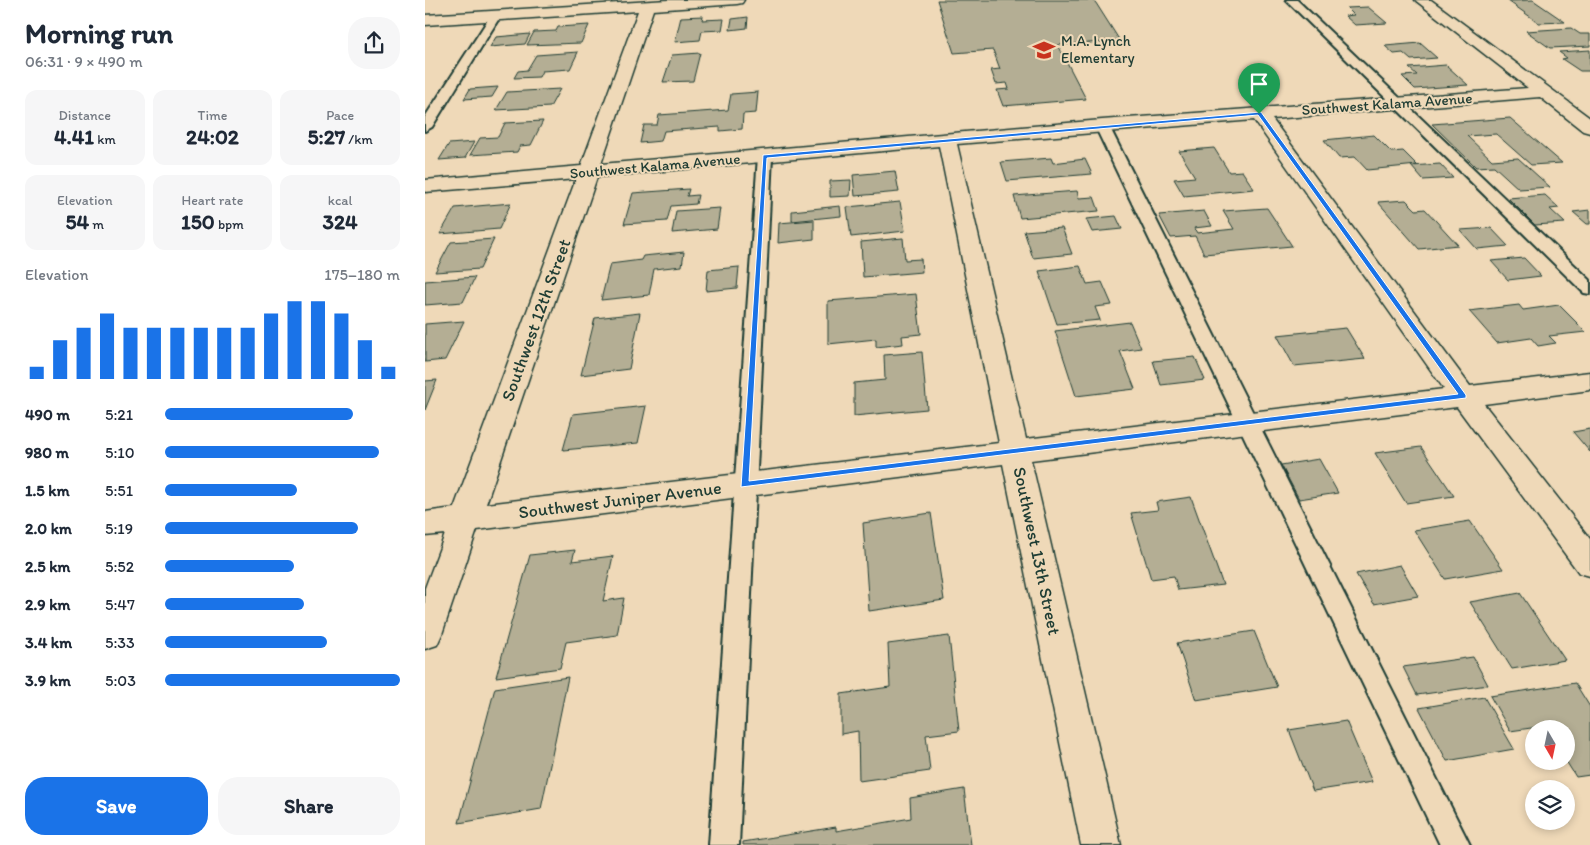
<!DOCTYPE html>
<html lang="en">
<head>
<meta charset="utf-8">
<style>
	body { margin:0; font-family:Itim,sans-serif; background:#f6f6f7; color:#1f2937; height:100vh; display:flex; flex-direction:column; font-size:19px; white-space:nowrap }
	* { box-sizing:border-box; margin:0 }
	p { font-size:16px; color:#747a83 }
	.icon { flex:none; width:28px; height:28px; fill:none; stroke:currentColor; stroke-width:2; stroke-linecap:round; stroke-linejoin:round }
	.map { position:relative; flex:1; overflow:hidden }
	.side { display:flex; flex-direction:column; background:#fff; width:425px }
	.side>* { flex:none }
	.needle { width:32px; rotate:171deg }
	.buttons { position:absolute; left:1100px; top:720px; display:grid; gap:10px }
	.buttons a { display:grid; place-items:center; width:50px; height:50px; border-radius:50%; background:#fff; box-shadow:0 2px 8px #0003; font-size:25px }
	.pin { position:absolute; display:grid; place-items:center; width:42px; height:42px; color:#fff; margin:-51px -21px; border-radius:50% 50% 50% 0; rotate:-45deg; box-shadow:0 0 5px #0007 }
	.pin .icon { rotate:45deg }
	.round { display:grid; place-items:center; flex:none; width:52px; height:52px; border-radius:20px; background:#f6f6f7 }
	.head { display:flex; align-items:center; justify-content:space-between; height:85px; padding:0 25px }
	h1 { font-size:28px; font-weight:800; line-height:38px }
	.figures { display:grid; grid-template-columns:repeat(3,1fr); gap:8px; height:85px; padding:5px 25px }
	.figures div { display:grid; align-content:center; border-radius:12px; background:#f6f6f7; text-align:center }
	.figures b { font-size:21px; font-weight:800 }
	.figures small { font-size:14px; font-weight:400 }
	.figures p { font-size:14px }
	.chart { height:140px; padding:10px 25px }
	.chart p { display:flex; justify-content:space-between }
	.chart svg { width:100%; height:90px; margin-top:5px; stroke:#1a73e8; stroke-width:6 }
	.primary-button { display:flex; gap:10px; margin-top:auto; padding:10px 25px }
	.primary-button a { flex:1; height:58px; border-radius:20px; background:#1a73e8; color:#fff; font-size:20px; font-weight:800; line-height:58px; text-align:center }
	.primary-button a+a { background:#f6f6f7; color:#1f2937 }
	ul { padding:0 25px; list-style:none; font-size:16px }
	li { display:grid; grid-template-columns:80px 60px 1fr; align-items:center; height:38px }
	li i { height:12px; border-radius:6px; background:#1a73e8 }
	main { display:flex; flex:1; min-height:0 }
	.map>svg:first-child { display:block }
	.building { fill:#b4ae94; stroke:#1f3d34 }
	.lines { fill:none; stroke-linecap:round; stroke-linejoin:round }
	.service-casing { stroke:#1f3d34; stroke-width:4 }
	.minor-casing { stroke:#1f3d34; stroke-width:3 }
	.service { fill:#efd9b8; fill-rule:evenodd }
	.minor { fill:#efd9b8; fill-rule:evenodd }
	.route { fill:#1a73e8; stroke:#fff; fill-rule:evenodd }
	.labels { text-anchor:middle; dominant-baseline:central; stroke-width:4; stroke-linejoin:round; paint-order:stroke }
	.far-poi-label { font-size:15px; fill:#1f3d34; stroke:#efd9b8; text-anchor:start }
	.far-street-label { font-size:15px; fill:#1f3d34; stroke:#efd9b8 }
	.street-label { font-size:18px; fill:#1f3d34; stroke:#efd9b8 }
</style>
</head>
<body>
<main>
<section class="side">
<div class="head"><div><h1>Morning run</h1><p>06:31 · 9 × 490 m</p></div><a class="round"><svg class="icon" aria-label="share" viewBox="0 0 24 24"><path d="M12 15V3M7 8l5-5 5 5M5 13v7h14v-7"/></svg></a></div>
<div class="figures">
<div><p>Distance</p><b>4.41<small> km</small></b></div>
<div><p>Time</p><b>24:02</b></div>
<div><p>Pace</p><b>5:27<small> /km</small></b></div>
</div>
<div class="figures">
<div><p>Elevation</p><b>54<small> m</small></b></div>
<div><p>Heart rate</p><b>150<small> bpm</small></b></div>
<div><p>kcal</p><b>324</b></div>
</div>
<div class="chart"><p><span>Elevation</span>175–180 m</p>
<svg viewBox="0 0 160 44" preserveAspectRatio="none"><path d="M5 44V38M15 44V25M25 44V19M35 44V12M45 44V19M55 44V19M65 44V19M75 44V19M85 44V19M95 44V19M105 44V12M115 44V6M125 44V6M135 44V12M145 44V25M155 44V38"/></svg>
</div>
<ul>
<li><b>490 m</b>5:21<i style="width:80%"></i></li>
<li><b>980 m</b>5:10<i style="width:91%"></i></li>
<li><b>1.5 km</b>5:51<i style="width:56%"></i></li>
<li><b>2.0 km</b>5:19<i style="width:82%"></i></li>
<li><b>2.5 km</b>5:52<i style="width:55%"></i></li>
<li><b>2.9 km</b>5:47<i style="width:59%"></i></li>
<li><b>3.4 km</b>5:33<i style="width:69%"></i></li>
<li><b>3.9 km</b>5:03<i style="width:100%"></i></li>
</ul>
<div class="primary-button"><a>Save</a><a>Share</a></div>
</section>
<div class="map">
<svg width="1165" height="845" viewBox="0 0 1165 845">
	<rect width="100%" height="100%" fill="#efd9b8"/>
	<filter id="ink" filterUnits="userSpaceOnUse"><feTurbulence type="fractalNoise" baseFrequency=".02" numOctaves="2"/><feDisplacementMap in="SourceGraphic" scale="10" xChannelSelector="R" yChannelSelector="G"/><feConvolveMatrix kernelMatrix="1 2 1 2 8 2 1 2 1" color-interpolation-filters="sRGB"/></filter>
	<g filter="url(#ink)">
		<g class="building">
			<polygon points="512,0 669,0 695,41 633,45 661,99 578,106 572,90 584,89 582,83 571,84 566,70 575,69 568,50 529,53"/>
			<polygon points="1108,0 1140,22 1114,23 1083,1"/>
			<polygon points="943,7 962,23 930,25 920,16 929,15 922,8"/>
			<polygon points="278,16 277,20 299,19 297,30 277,31 275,40 250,42 256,17"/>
			<polygon points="323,17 322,28 305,30 307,19"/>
			<polygon points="164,25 156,43 102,45 109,32 131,31 133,27"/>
			<polygon points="1146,28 1155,34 1165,34 1165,46 1125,48 1101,31"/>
			<polygon points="105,34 100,44 65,47 71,37"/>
			<polygon points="995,43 1012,58 986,60 978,53 969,54 960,46"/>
			<polygon points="1165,50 1165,71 1155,71 1137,59 1142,58 1134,52"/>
			<polygon points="153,52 145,69 117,71 114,77 89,78 93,71 102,70 111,55"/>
			<polygon points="275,53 268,81 238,82 247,55"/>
			<polygon points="1021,65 1043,85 990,89 977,76 992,75 984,68"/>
			<polygon points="73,87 67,97 39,99 45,89"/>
			<polygon points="135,89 125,107 71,110 82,92"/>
			<polygon points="333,92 331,113 318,114 317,129 295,131 295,127 239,131 236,141 215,143 219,125 232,125 234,115 303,110 306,94"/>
			<polygon points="1085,118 1137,163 1106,165 1071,134 1042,136 1067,160 1093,158 1125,187 1094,189 1069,166 1051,167 1007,124"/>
			<polygon points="118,121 106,145 95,146 92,152 45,155 55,138 73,137 80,123"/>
			<polygon points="949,135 966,152 978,151 992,165 942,170 930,157 914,158 899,140"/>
			<polygon points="49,142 40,158 14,160 24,144"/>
			<polygon points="789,148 804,172 817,171 829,189 759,196 749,179 770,177 754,151"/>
			<polygon points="626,158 628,163 660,159 667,174 582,181 576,162"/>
			<polygon points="1015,164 1028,178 998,180 986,166"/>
			<polygon points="470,171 474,192 430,196 428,175"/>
			<polygon points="426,180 425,196 405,197 405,181"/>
			<polygon points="264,189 262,196 273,195 271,204 246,206 242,221 199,224 208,193"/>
			<polygon points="652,191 654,198 669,197 674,211 595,218 589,196"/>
			<polygon points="1120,195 1134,208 1125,209 1140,223 1110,225 1083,198"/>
			<polygon points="981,200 991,210 1000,209 1033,245 994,249 953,202"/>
			<polygon points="475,202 480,231 426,237 422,207"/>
			<polygon points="86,203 74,229 15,234 30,208"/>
			<polygon points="415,206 416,216 367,221 367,211"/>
			<polygon points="295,208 292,229 247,233 251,211"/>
			<polygon points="842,208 867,246 779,254 770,236 746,238 734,215 779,211 787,226 769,228 772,233 809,229 798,211"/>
			<polygon points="1165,210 1165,224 1162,224 1148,212"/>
			<polygon points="691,216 697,229 667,232 661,219"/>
			<polygon points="389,220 389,239 353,243 354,223"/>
			<polygon points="637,228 647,254 608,258 599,231"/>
			<polygon points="1066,228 1083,246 1052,249 1035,230"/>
			<polygon points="478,238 480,260 496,259 497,272 438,277 436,242"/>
			<polygon points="69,239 55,269 10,272 26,242"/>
			<polygon points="259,252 257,266 229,269 224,295 176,300 185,264 216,260 218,256"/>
			<polygon points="1099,258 1116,276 1083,280 1066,261"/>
			<polygon points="655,266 662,284 677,282 687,305 670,307 675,320 632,324 614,271"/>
			<polygon points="314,267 312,288 281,291 283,270"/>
			<polygon points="50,277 38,302 0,305 0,281"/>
			<polygon points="491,294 496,334 477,336 478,344 451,347 451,339 403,344 403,301"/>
			<polygon points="1094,305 1098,310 1134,305 1161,332 1124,336 1131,343 1113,346 1106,338 1072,343 1044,311"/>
			<polygon points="215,313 204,369 156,375 170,318"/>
			<polygon points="39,321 20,360 0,362 0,324"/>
			<polygon points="705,322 716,348 695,351 710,389 651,396 630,331"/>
			<polygon points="921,328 940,359 869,366 852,335"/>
			<polygon points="497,352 502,409 429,416 429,383 460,380 459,355"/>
			<polygon points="770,357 780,380 736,385 728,361"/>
			<polygon points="12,380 0,410 0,381"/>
			<polygon points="221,406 213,443 138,450 148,414"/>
			<polygon points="1165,429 1165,452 1148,432"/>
			<polygon points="996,447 1029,496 981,503 950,453"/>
			<polygon points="894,459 913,493 874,499 856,465"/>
			<polygon points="766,497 798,585 753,590 749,576 726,579 706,513 733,510 731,502"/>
			<polygon points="506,513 519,600 444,611 438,523"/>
			<polygon points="1045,521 1078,569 1020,579 989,530"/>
			<polygon points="150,550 147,561 188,556 178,601 199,598 192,635 141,642 135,668 71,677 105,555"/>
			<polygon points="975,565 993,596 949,604 931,574"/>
			<polygon points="1095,593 1140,660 1087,669 1045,602"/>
			<polygon points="829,631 852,687 771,700 752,643"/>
			<polygon points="524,636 534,731 501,735 505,771 434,781 433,731 416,734 416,694 465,687 463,644"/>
			<polygon points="1048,657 1063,685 992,695 978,667"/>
			<polygon points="143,677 116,809 34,823 70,688"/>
			<polygon points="1150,683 1165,707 1165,775 1151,777 1141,761 1141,729 1122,729 1120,726 1085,731 1065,696"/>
			<polygon points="1059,697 1089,749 1022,761 994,708"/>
			<polygon points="921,721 947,782 888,791 864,730"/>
			<polygon points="539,789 546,845 318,845 318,842 411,827 411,831 486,818 485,798"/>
		</g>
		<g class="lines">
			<g class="service-casing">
				<g id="service">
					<polygon points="861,0 872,0 1165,280 1165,294 1159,293"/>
					<polygon points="71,12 76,15 7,127 0,131 0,117 66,15"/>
					<polygon points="677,122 684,126 1045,845 1015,845 670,126"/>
					<polygon points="340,152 347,156 314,845 284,845 333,156"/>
				</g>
			</g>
			<g class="minor-casing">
				<path id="minor" d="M243,0H319L317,3L312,4L228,10L176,164L677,120L1103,88L990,0H1006L1165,118V133L1158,131L1115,97L847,119L1045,386L1165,372V390L1059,404L1165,539V576L1154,573L1032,407L606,460L696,845H656L578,464L52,530L17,634L12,645L0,649V588L20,534L0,536V512L29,508L151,179L0,192V180L156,166L213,11L0,25V15ZM829,120L1019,389L601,439L532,144ZM514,146L574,443L61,504L172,177Z"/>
			</g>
			<use href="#service" class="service"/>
			<use href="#minor" class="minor"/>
		</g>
	</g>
	<path class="route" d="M836,112L1041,395V398L316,487L338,155ZM833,115L1033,394L324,481L342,158Z"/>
	<defs>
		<g id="school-bare" transform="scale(1.725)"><path d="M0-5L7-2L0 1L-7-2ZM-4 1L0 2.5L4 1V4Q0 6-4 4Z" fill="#c8321e" stroke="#efd9b8" stroke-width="2.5" paint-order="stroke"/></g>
	</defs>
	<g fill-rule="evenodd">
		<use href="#school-bare" x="619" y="50"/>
	</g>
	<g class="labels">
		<g class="far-poi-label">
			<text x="636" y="41">M.A. Lynch<tspan x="636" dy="17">Elementary</tspan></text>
		</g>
		<g class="far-street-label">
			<text transform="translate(962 104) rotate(-4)">Southwest Kalama Avenue</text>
			<text transform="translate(230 166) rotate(-5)">Southwest Kalama Avenue</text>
		</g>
		<g class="street-label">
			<text transform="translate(111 320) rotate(-70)">Southwest 12th Street</text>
			<text transform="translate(195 500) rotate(-7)">Southwest Juniper Avenue</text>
			<text transform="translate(612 551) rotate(78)">Southwest 13th Street</text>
		</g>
	</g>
</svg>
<div class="buttons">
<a><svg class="needle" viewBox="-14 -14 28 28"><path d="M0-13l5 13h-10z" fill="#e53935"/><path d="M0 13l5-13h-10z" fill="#747a83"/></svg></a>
<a><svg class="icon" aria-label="layers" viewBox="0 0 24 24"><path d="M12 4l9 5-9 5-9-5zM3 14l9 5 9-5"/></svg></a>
</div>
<div class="pin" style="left:834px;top:114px;background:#1e9e55"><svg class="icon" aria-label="arrive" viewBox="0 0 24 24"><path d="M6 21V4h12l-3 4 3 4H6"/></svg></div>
</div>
</main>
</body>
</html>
